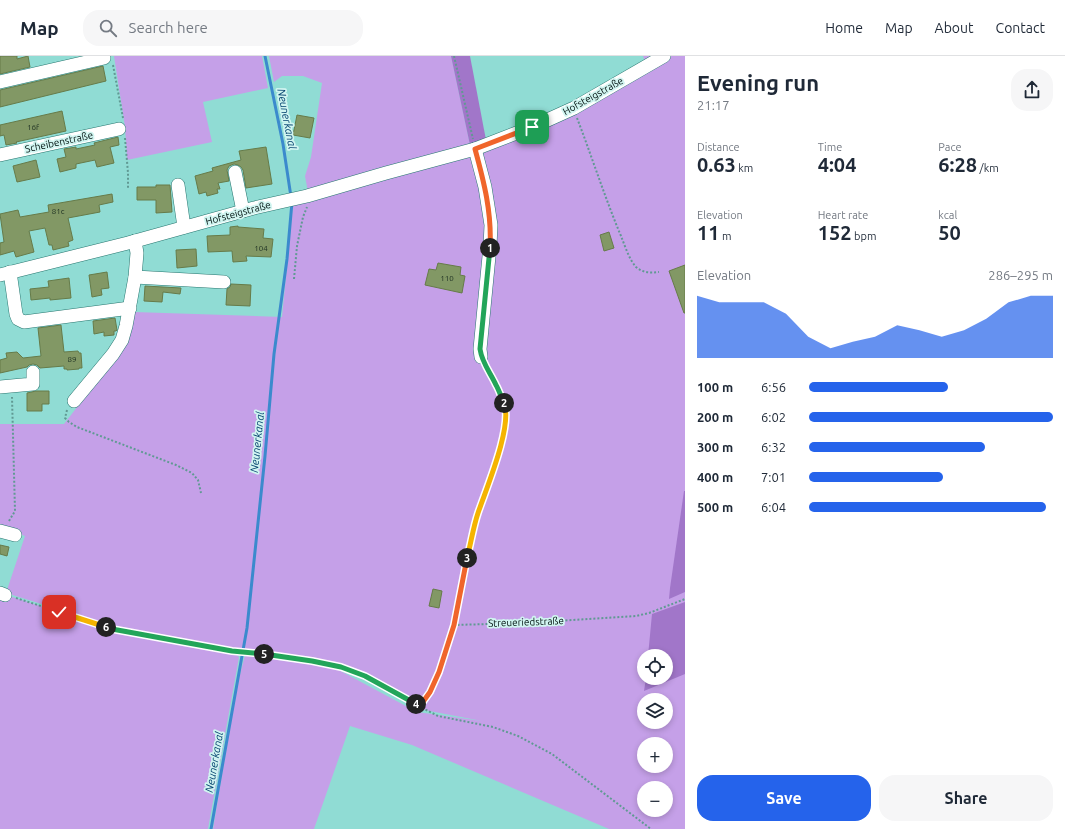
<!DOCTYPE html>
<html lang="en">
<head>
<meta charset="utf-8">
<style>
	body { margin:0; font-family:Ubuntu,sans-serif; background:#f6f6f7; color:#1f2937; height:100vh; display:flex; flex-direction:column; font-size:15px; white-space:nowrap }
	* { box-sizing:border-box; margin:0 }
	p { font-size:13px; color:#747a83 }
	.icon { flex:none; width:22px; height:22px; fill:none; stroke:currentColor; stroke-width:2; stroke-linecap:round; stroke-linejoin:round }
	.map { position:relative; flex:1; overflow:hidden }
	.details { display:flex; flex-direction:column; background:#fff; width:380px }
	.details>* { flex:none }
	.controls { position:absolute; left:637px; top:593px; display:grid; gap:8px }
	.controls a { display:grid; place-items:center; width:36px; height:36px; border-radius:50%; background:#fff; box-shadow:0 2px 6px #0003; font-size:20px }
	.pin { position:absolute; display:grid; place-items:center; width:34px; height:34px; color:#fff; margin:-17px; border-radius:8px; box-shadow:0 2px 6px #0006 }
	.km { position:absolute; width:20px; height:20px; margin:-10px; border-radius:50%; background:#222; color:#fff; font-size:11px; line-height:20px; text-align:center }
	.round { display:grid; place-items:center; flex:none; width:42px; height:42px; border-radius:16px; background:#f6f6f7 }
	.headline { display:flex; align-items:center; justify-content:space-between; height:68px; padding:0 12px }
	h1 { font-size:22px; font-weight:700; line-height:30px }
	.stats { display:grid; grid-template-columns:repeat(3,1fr); gap:6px; height:68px; padding:4px 12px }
	.stats div { display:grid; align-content:center }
	.stats b { font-size:20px; font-weight:700 }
	.stats small { font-size:11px; font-weight:400 }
	.stats p { font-size:11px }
	.chart { height:112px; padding:8px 12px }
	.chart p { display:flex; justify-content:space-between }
	.chart svg { width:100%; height:72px; margin-top:4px; fill:#2563eb; opacity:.7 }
	.cta { display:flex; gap:8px; margin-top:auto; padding:8px 12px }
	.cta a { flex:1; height:46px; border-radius:16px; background:#2563eb; color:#fff; font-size:16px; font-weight:700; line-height:46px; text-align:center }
	.cta a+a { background:#f6f6f7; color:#1f2937 }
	ul { padding:0 12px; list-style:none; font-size:13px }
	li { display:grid; grid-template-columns:64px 48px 1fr; align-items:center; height:30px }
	li i { height:10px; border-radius:5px; background:#2563eb }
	header { display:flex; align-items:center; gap:24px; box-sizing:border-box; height:56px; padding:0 20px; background:#fff; border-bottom:1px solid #e0e1e3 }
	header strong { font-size:19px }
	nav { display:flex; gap:22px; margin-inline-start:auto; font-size:14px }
	.search { width:280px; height:36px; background:#f6f6f7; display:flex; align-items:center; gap:10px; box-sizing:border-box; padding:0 14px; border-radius:16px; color:#747a83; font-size:15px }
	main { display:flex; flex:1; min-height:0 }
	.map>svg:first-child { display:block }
	.green { fill:#c5a0e8; fill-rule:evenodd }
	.forest { fill:#a176c9 }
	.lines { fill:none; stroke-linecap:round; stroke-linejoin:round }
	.stream { stroke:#3b8acd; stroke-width:3 }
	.building { fill:#829865; stroke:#667b49 }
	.minor-casing { stroke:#26766f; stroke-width:14 }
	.path { stroke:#609993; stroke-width:2; stroke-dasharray:2 2; stroke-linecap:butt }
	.minor { stroke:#fff; stroke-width:13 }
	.split-1-casing { stroke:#fff; stroke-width:8 }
	.split-2-casing { stroke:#fff; stroke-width:8 }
	.split-3-casing { stroke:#fff; stroke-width:8 }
	.split-4-casing { stroke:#fff; stroke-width:8 }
	.split-5-casing { stroke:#fff; stroke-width:8 }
	.split-6-casing { stroke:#fff; stroke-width:8 }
	.split-7-casing { stroke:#fff; stroke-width:8 }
	.split-1 { stroke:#f0652b; stroke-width:5 }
	.split-2 { stroke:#22a559; stroke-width:5 }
	.split-3 { stroke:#f5b400; stroke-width:5 }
	.split-4 { stroke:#f0652b; stroke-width:5 }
	.split-5 { stroke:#22a559; stroke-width:5 }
	.split-6 { stroke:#22a559; stroke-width:5 }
	.split-7 { stroke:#f5b400; stroke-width:5 }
	.labels { text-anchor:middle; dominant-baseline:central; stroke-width:3.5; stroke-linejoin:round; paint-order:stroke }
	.number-label { font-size:8px; fill:#203324 }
	.street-label { font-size:10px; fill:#00110f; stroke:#d1f5f1 }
	.water-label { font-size:11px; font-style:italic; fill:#05436f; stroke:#d1f5f1 }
</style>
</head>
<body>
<header>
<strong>Map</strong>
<div class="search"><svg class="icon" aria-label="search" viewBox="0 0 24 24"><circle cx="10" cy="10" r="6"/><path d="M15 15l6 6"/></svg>Search here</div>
<nav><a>Home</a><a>Map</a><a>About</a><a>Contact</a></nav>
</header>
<main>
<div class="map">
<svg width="685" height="773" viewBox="0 0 685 773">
	<rect width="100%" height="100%" fill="#90dcd4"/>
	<g class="green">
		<polygon points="114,0 262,0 268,32 203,46 212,86 127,104 125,71"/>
		<path d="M269,0H451L470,89L500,80L604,32L646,8L643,0H685V773H609L412,689L350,670L314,773H213L236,634L245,599L335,612L417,656L482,665L419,653L341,609L239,594L113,570L6,537L25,480L0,471V368H64L125,289L134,256L282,261L293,148L308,136L305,120L311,101L322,27L303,20H282L274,26ZM644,600H666V622H644ZM644,644H666V666H644ZM644,688H666V710H644ZM644,732H666V754H644Z"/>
		<polygon points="0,537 112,573 232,595 239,601 208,773 0,773"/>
	</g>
	<g class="forest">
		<polygon points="451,0 470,0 486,84 470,89"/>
		<polygon points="684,435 685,435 685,536 669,543 670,532"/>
		<polygon points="685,546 685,618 644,635 646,622 666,622 666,600 648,600 652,558"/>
	</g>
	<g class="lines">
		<g class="stream">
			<polyline points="265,0 283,88 291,141"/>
			<polyline points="211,773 247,572 265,400 274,298 287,203 292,146"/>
		</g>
	</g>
	<g class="building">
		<polygon points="0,0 17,0 17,3 28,0 30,11 0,18"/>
		<polygon points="103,10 106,25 0,51 0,34"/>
		<polygon points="62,55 66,75 16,86 17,87 6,89 4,79 0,80 0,69"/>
		<polygon points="297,59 314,62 310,82 293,79"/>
		<polygon points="118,81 119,89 110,91 114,107 97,111 95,104 76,108 76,112 60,116 57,103 66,101 64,93 76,91 76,93 95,89 94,87"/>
		<polygon points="266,91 272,128 246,132 243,114 241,111 238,109 234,108 229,110 227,114 229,125 218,127 220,133 217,133 218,137 207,140 206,136 199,138 195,120 213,115 212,112 241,104 239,95"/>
		<polygon points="36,104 40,121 17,126 13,110"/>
		<polygon points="156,129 170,129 172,156 156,157 156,144 137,144 137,131 156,131"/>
		<polygon points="112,138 113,146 99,149 100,156 68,162 73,184 68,186 69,190 53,194 52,189 49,189 45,172 29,175 34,196 16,201 14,195 0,199 0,187 4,186 0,158 18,154 20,161 49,156 48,149"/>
		<polygon points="238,170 238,171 264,173 263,182 273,183 271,201 246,200 247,205 233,206 232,195 208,196 207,180 230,179 230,171"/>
		<polygon points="609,176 614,192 604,195 600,179"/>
		<polygon points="196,193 197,210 177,212 176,194"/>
		<polygon points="438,207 461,211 460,219 465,220 462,237 425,229 429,213 436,214"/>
		<polygon points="685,209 685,257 684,257 669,215"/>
		<polygon points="107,216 109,232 101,233 102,239 92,241 89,219"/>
		<polygon points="69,222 71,242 50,244 50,242 31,244 30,233 49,231 48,225"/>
		<polygon points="231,228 251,229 250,250 226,249 227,233 230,231"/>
		<polygon points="145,230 181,232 180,238 163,236 162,246 144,245"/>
		<polygon points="115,262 117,274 116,275 114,275 114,279 104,280 104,276 94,278 93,265"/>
		<polygon points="61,269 64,296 78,295 79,297 81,297 82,312 79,312 79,313 67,314 67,313 64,313 64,310 40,312 37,309 33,308 29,309 27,311 0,317 0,304 7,302 6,297 17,296 23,302 41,300 38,272"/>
		<polygon points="36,335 49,335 49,348 42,348 42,355 27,355 27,337"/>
		<polygon points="0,489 9,491 7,500 0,498"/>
		<polygon points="433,533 442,535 439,552 429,550"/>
	</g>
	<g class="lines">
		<g class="minor-casing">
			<g id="minor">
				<polyline points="0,26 104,2"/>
				<polyline points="475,93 485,131 491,169 490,190 480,293 481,301"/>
				<polyline points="0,99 119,73"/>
				<polyline points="235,116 243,155"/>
				<polyline points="178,129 184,171"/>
				<polyline points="10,216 16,258 18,263 24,266 130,252"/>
				<polyline points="0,219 128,187 254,152 307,140 386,117 475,93 532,71 574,52 664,0"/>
				<polyline points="135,221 224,226"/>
				<polyline points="0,331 33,328 33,316"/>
				<polyline points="74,345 113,298 122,284 126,270 135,221 137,197 135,185"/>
				<polyline points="0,475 15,479"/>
				<polyline points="0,537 5,539"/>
			</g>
		</g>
		<g class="path">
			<polyline points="454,0 473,83"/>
			<polyline points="113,9 123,62"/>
			<path d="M577,62C592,101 605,142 621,180C625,190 629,203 636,211C643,217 650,217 659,216"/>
			<polyline points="125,82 128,117 128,133"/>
			<polyline points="294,223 297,190 303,161 307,151"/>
			<polyline points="67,354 65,362 69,366 77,371 176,409 192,417 198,424 201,437"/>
			<polyline points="9,465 15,455 12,341"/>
			<polyline points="16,542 112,573 232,595 312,605 341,611 365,620 399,640 438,660 493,671 518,680 552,698 651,773"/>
			<polyline points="454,569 465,510 478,459 498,398 505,369 506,352 497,329 486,312"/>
			<polyline points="420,650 430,636 439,616 454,569 524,567 636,560 649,557 685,543"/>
		</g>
		<use href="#minor" class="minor"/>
	</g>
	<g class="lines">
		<g class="split-1-casing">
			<path id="split-1" d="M490,192C492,157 484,126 475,93L532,71"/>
		</g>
		<g class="split-2-casing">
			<path id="split-2" d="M490,192L480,293C482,307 490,316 496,329C499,334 501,341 504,347"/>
		</g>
		<g class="split-3-casing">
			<path id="split-3" d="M467,502C471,487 473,472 478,457C486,433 513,370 504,347"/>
		</g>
		<g class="split-4-casing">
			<polyline id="split-4" points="416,648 420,650 430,636 439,616 454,569 467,502"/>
		</g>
		<g class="split-5-casing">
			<polyline id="split-5" points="264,598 312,605 341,611 365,620 416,648"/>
		</g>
		<g class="split-6-casing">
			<polyline id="split-6" points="106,571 112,573 232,595 264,598"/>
		</g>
		<g class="split-7-casing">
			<polyline id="split-7" points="59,556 106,571"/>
		</g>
		<use href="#split-1" class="split-1"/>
		<use href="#split-2" class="split-2"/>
		<use href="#split-3" class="split-3"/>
		<use href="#split-4" class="split-4"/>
		<use href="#split-5" class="split-5"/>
		<use href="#split-6" class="split-6"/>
		<use href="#split-7" class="split-7"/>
	</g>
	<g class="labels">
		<g class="number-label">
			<text x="33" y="71">16f</text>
			<text x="58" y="155">81c</text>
			<text x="261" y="192">104</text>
			<text x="447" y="222">110</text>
			<text x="72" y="303">89</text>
		</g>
		<g class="street-label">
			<text transform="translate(593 40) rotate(-29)">Hofsteigstraße</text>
			<text transform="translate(59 86) rotate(-12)">Scheibenstraße</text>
			<text transform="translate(238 157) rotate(-15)">Hofsteigstraße</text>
			<text transform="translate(526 566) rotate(-2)">Streueriedstraße</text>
		</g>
		<g class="water-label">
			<text transform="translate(287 63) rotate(79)">Neunerkanal</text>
			<text transform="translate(257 386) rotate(-84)">Neunerkanal</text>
			<text transform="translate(214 706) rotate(-80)">Neunerkanal</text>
		</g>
	</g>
</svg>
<div class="controls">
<a><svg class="icon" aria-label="locate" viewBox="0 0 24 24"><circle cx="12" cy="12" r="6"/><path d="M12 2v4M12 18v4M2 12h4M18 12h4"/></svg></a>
<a><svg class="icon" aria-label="layers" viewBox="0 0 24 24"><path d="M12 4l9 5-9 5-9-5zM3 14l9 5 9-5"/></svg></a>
<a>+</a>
<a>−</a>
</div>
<div class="pin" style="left:532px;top:71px;background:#1e9e55"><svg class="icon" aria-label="arrive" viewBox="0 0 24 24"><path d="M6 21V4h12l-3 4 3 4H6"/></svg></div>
<div class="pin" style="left:59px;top:556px;background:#d93025"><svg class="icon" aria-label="check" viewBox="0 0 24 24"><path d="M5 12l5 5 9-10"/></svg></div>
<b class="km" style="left:490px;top:192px">1</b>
<b class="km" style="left:504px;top:347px">2</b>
<b class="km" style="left:467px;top:502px">3</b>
<b class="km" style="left:416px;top:648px">4</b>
<b class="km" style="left:264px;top:598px">5</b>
<b class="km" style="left:106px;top:571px">6</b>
</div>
<section class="details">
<div class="headline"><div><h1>Evening run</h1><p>21:17</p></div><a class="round"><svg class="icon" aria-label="share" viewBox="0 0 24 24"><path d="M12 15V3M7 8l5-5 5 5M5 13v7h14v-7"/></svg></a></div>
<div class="stats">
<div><p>Distance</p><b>0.63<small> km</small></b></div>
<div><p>Time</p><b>4:04</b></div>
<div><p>Pace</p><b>6:28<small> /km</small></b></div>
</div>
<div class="stats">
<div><p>Elevation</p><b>11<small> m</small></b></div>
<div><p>Heart rate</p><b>152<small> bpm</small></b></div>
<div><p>kcal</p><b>50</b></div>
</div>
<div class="chart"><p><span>Elevation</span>286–295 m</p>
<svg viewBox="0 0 160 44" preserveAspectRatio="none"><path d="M0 44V6L10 10L20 10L30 10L40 17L50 31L60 38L70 34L80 31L90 24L100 27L110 31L120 27L130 20L140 10L150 6L160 6V44z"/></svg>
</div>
<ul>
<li><b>100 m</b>6:56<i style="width:57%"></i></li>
<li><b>200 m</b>6:02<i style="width:100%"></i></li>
<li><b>300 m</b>6:32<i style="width:72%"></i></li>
<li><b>400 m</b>7:01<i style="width:55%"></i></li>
<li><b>500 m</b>6:04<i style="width:97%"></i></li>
</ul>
<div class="cta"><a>Save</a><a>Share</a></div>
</section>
</main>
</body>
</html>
